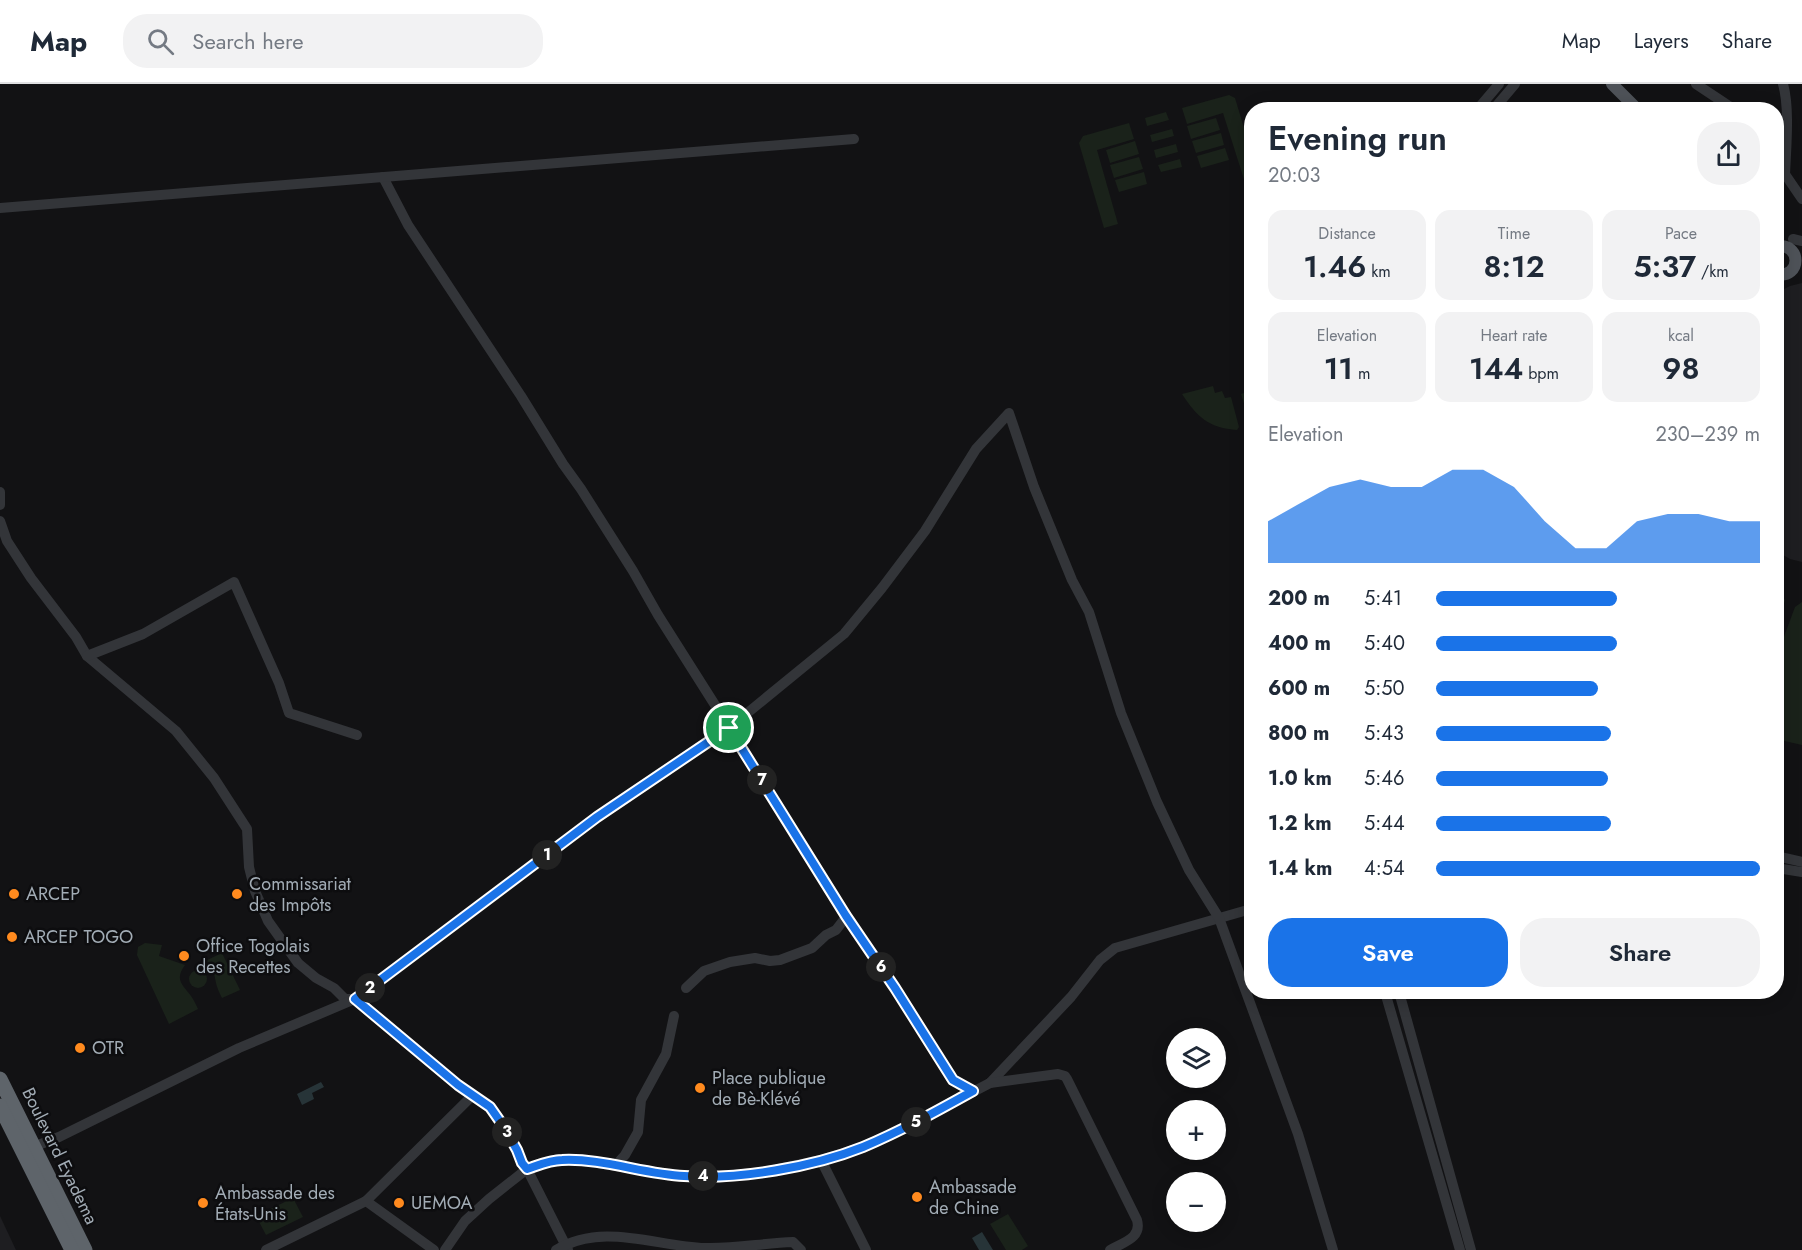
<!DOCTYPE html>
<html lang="en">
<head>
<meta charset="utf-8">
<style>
	body { margin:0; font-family:Jost,sans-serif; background:#f2f2f3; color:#1f2937; height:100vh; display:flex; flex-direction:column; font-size:22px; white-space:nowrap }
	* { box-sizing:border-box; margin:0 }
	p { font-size:20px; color:#747a83 }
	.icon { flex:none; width:33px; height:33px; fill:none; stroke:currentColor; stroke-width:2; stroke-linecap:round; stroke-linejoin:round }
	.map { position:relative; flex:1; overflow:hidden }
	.sheet { position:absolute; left:1244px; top:18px; width:540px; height:897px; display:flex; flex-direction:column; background:#fff; border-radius:24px; box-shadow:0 3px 15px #0003 }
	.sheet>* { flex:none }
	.tools { position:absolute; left:1166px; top:944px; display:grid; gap:12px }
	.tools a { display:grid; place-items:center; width:60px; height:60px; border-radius:50%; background:#fff; box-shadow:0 3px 15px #0003; font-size:30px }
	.pin { position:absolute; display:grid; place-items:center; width:51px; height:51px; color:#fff; margin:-26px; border:3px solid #fff; border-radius:50%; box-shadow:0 2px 6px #0007 }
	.km { position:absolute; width:30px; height:30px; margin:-15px; border-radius:50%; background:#222; color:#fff; font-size:16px; line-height:30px; text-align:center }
	.round { display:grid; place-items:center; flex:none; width:63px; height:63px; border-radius:24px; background:#f2f2f3 }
	.summary { display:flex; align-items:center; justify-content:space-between; height:102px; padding:0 24px }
	h1 { font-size:33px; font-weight:600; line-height:45px }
	.metrics { display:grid; grid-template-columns:repeat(3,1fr); gap:9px; height:102px; padding:6px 24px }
	.metrics div { display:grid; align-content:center; border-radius:15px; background:#f2f2f3; text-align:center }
	.metrics b { font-size:30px; font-weight:600 }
	.metrics small { font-size:16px; font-weight:400 }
	.metrics p { font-size:16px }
	.chart { height:168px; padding:12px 24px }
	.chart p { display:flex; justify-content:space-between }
	.chart svg { width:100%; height:108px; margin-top:6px; fill:#1a73e8; opacity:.7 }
	.cta { display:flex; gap:12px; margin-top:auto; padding:12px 24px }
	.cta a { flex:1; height:69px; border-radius:24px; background:#1a73e8; color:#fff; font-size:24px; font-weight:600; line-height:69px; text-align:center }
	.cta a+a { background:#f2f2f3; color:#1f2937 }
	ul { padding:0 24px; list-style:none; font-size:20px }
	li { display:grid; grid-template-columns:96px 72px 1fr; align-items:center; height:45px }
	li i { height:15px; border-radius:8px; background:#1a73e8 }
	header { display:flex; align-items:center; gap:36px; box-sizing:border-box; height:84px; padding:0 30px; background:#fff; border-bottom:2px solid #e0e1e3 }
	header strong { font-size:28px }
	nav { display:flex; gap:33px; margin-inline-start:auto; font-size:21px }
	.search { width:420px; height:54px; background:#f2f2f3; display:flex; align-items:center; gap:15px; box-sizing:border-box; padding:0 21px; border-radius:24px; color:#747a83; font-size:22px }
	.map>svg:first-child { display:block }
	.built { fill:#1e1e21 }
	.green { fill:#1a221a }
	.water { fill:#273438 }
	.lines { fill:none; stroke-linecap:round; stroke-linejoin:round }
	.minor { stroke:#333539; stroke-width:10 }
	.major { stroke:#4e5258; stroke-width:12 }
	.highway { stroke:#5e646a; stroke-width:15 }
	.route-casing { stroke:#fff; stroke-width:12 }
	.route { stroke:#1a73e8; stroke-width:8 }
	.poi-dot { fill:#ff8a1e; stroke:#0d0d0f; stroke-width:2 }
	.labels { text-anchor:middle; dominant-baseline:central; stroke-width:5; stroke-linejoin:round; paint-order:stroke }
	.poi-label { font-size:18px; fill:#a2acb5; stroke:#0d0d0f; text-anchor:start }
	.street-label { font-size:18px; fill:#a2acb5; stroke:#0d0d0f }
</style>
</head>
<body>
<header>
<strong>Map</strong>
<div class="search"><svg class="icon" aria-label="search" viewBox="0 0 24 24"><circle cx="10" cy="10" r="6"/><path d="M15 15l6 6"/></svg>Search here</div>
<nav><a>Map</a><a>Layers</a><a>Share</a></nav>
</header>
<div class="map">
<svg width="1802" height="1166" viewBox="0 0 1802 1166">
	<rect width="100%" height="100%" fill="#121214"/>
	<g class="built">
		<polygon points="1802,199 1802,478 1790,475 1776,467 1776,209 1790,202"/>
		<polygon points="0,1132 16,1166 0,1166"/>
	</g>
	<g class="green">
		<polygon points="1229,11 1235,14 1251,67 1251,103 1247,105 1223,29 1187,40 1182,24"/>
		<polygon points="1166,28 1169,36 1147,42 1145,34"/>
		<polygon points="1216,34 1220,46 1191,55 1187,42"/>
		<polygon points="1129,39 1134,55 1097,66 1118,140 1104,144 1079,59 1083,52"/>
		<polygon points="1172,45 1174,52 1152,58 1150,51"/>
		<polygon points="1221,49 1224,61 1196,69 1192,57"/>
		<polygon points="1135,57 1139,70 1110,79 1106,66"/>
		<polygon points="1176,60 1178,68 1156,74 1154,66"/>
		<polygon points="1225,64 1229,76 1201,84 1197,72"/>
		<polygon points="1139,73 1143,85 1114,94 1110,81"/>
		<polygon points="1180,75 1182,83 1161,88 1158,81"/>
		<polygon points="1144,88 1147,100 1119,108 1115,96"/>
		<polygon points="1251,300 1251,341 1241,310 1247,308 1245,301"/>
		<path d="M1213,302L1215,309L1222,307L1225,314L1231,313L1239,343L1237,346C1209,344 1197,333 1182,310Z"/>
		<polygon points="1776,508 1782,511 1785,516 1776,544"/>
		<polygon points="1802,518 1802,661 1776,655 1776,574 1795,523"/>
		<path d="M145,859L162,861L159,872L185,881C174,896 183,901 191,912C194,916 196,921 198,925L169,940L137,871L138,863Z"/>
		<path d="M222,869L240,906L222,914C220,910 217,904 216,899C214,889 214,883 203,878Z"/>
		<circle cx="198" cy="895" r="9"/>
		<polygon points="293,1114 303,1133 266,1151 256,1132"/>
		<polygon points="1008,1130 1028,1162 1022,1166 1006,1166 990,1140"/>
	</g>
	<g class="water">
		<polygon points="321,998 324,1003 312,1009 314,1015 302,1021 297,1010"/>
		<polygon points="982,1148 993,1166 979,1166 972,1154"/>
	</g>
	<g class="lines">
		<g class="minor">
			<polyline points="1696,0 1735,26"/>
			<path d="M1783,0C1790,24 1786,65 1785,91"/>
			<polyline points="1477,26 1499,0"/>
			<polyline points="1493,26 1515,0"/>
			<polyline points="1776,77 1802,115"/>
			<polyline points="383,93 408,141 521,312 563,380 581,405 633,487 658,531 715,621 846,833 895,904 953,996 973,1007"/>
			<polyline points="0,124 854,55"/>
			<polyline points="1793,155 1802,157"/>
			<polyline points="0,408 0,421"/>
			<polyline points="0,437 7,457 31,494 76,553 87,572 176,647 214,694 247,745 249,783 255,807 268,837 298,879 316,894 334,904 345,915 355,915 457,1001 490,1023 504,1043 517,1066 522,1079 527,1085 568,1166"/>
			<polyline points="87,572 143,550 234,498 279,599 289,629 357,651"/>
			<polyline points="1776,772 1802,778"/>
			<polyline points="1776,784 1802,788"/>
			<polyline points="686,904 704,887 730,878 755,874 770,877 780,876 812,864 826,851 836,846 846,833"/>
			<polyline points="1385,908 1460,1166"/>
			<polyline points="1399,908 1471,1166"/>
			<polyline points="990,999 1071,913 1100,876 1115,864 1251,825"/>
			<polyline points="28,1065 59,1053 239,964 355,915 597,733 729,644 844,550 882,504 925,447 976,365 1009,329 1034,403 1072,496 1089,528 1121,629 1157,718 1189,786 1219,834 1298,1050 1333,1166"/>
			<polyline points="821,1076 866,1166"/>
			<polyline points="615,1082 625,1071 638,1048 641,1016 666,970 674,932"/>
			<polyline points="366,1117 434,1166"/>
			<polyline points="266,1166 366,1117 473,1011"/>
			<path d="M445,1166L465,1137L489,1115L527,1085L544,1078L561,1075L579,1076L685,1093L722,1092L764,1088L821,1076L862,1063L902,1045L990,999L1058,990L1065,992L1067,995L1137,1136C1142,1154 1124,1158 1110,1166"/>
			<path d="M556,1166C602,1138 655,1162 705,1164C734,1165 763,1159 793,1158L801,1166"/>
		</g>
		<g class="major">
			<polyline points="1612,0 1638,26"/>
			<path d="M1776,163C1802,157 1802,196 1776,190"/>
		</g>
		<g class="highway">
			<polyline points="0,995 85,1166"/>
			<polyline points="0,1022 72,1166"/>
		</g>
	</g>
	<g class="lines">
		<g class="route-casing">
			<path id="route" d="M729,644L846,832L895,904L953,996L973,1007C937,1027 901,1047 863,1063C813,1083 738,1096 684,1092C644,1090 602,1074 562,1076C550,1076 539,1081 527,1085L522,1079L517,1066L504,1043L490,1023L458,1001L355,915L597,733Z"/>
		</g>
		<use href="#route" class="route"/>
	</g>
	<g class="poi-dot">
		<circle cx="14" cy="810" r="6"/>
		<circle cx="237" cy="810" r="6"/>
		<circle cx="12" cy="853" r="6"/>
		<circle cx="184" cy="872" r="6"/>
		<circle cx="80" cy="964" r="6"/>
		<circle cx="700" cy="1004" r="6"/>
		<circle cx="917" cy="1113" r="6"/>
		<circle cx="203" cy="1119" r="6"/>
		<circle cx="399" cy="1119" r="6"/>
	</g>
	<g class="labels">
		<g class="poi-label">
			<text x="249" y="800">Commissariat<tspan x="249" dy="21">des Impôts</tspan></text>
			<text x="26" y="810">ARCEP</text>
			<text x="24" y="853">ARCEP TOGO</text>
			<text x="196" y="862">Office Togolais<tspan x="196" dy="21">des Recettes</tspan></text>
			<text x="92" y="964">OTR</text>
			<text x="712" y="994">Place publique<tspan x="712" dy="21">de Bè-Klévé</tspan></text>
			<text x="929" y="1103">Ambassade<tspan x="929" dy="21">de Chine</tspan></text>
			<text x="215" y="1109">Ambassade des<tspan x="215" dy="21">États-Unis</tspan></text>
			<text x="411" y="1119">UEMOA</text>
		</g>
		<g class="street-label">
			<text transform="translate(60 1072) rotate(64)">Boulevard Eyadema</text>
		</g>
	</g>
</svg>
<div class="tools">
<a><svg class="icon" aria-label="layers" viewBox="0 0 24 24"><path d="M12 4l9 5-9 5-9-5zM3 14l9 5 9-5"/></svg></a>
<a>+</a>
<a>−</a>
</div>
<div class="pin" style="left:729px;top:644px;background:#1e9e55"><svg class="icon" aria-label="arrive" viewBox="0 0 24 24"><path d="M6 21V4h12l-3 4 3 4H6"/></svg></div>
<b class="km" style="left:547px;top:771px">1</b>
<b class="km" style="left:370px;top:904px">2</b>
<b class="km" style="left:507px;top:1048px">3</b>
<b class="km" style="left:703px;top:1092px">4</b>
<b class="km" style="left:916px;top:1038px">5</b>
<b class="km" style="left:881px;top:883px">6</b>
<b class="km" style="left:762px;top:696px">7</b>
<section class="sheet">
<div class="summary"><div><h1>Evening run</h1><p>20:03</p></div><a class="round"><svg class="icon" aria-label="share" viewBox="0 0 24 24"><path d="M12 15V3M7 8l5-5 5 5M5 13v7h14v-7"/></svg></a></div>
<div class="metrics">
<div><p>Distance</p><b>1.46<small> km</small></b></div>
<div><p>Time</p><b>8:12</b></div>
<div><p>Pace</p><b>5:37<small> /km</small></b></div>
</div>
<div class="metrics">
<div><p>Elevation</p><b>11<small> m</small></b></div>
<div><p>Heart rate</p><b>144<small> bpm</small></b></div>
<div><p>kcal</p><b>98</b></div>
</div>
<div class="chart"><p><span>Elevation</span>230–239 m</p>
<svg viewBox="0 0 160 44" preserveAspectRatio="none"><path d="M0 44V27L10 20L20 13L30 10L40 13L50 13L60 6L70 6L80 13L90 27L100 38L110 38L120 27L130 24L140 24L150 27L160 27V44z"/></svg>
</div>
<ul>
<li><b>200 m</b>5:41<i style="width:56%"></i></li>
<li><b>400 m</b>5:40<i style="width:56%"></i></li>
<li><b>600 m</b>5:50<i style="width:50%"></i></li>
<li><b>800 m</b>5:43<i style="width:54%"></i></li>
<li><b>1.0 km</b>5:46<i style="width:53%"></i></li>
<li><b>1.2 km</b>5:44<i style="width:54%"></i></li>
<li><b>1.4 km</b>4:54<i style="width:100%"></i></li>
</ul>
<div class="cta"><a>Save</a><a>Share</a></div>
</section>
</div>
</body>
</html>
